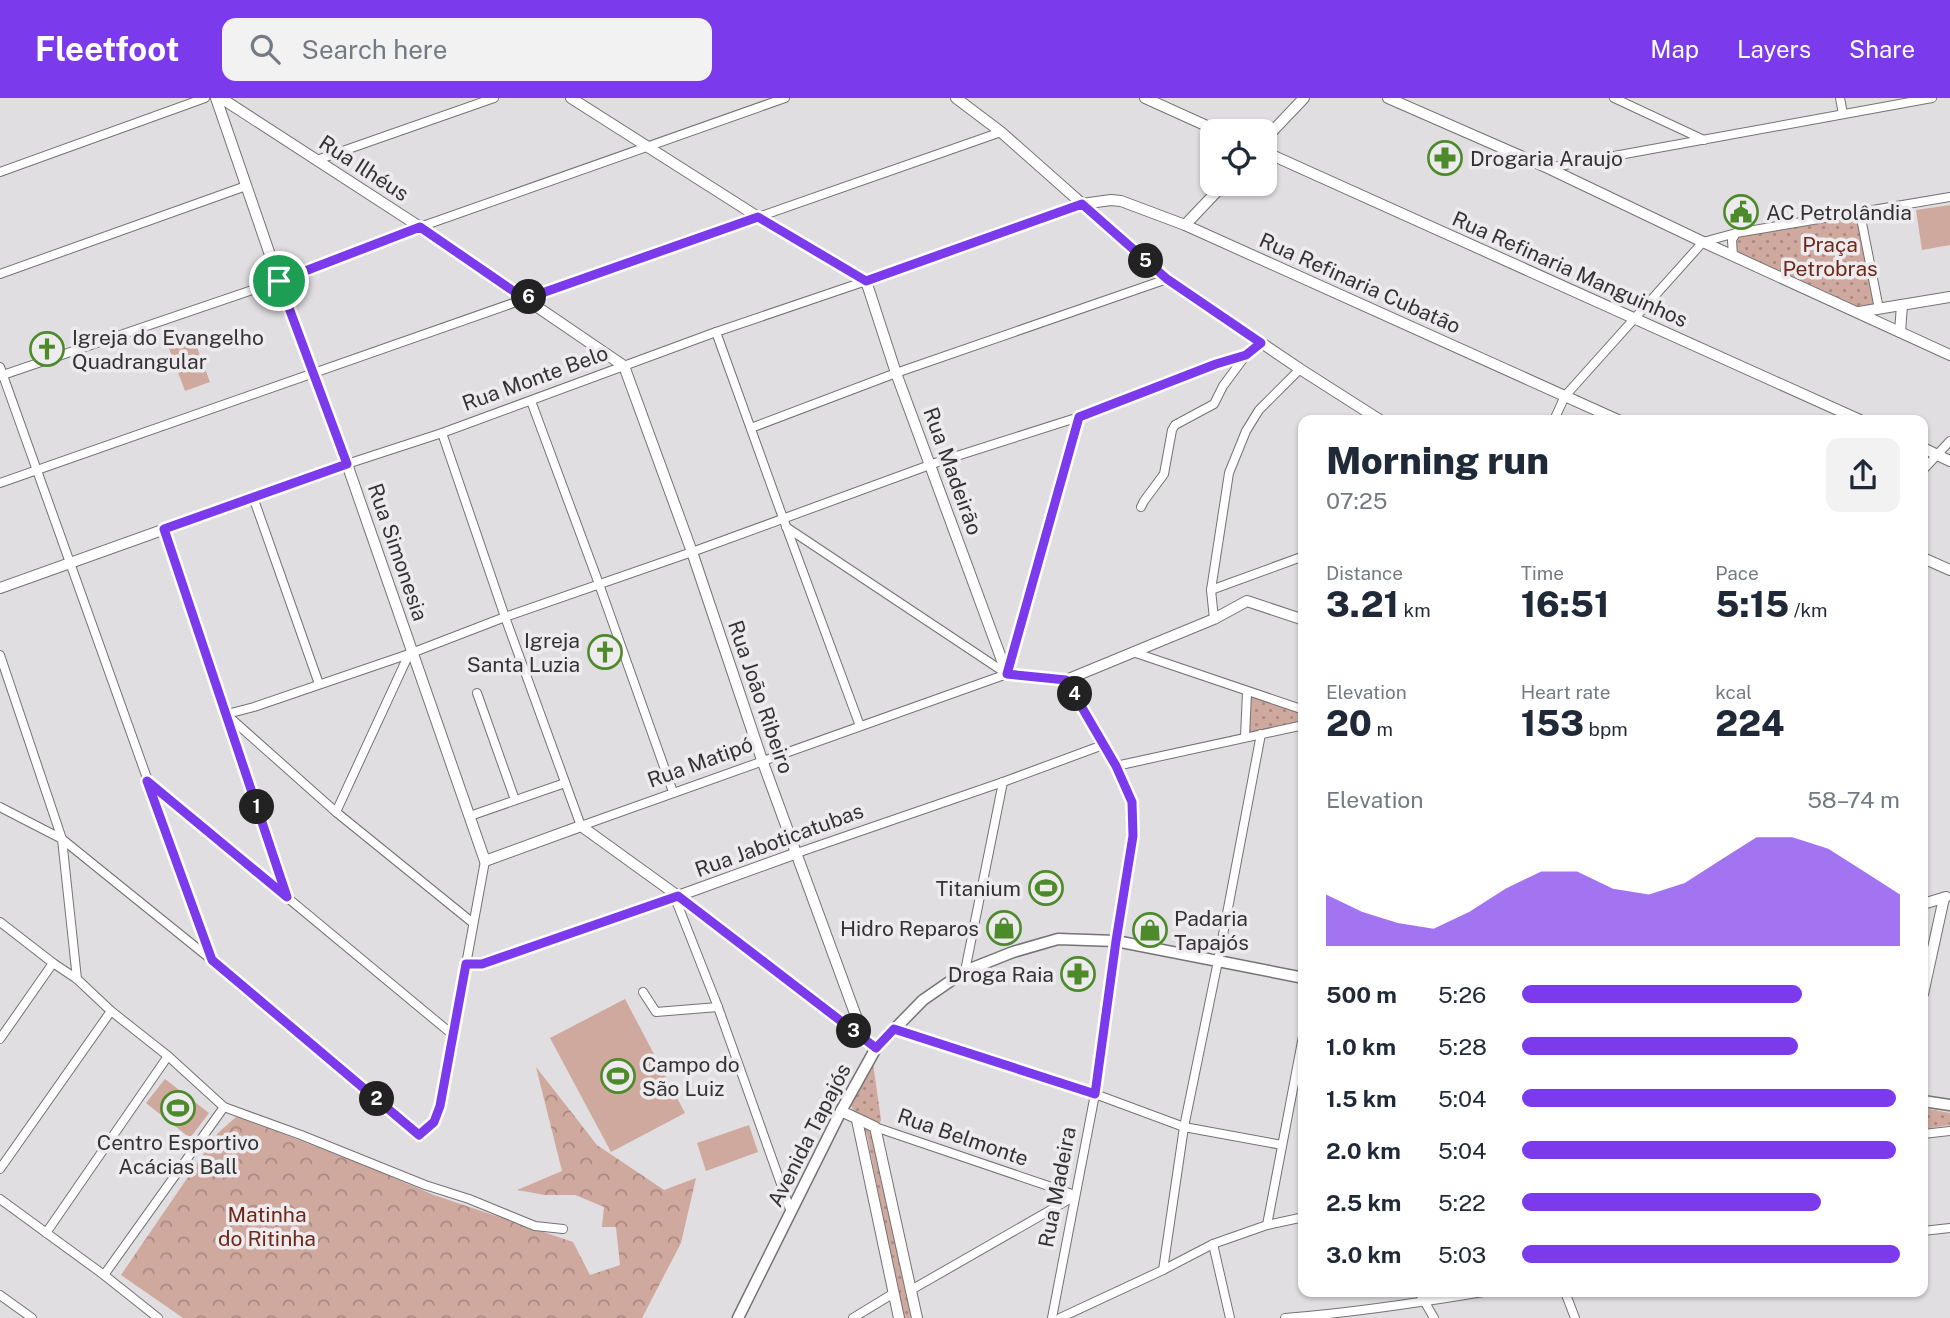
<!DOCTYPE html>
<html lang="en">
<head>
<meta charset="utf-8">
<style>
	body { margin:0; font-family:"Public Sans",sans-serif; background:#f2f2f3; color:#1f2937; height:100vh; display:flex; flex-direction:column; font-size:26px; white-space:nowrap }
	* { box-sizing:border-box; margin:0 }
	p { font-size:23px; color:#747a83 }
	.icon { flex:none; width:38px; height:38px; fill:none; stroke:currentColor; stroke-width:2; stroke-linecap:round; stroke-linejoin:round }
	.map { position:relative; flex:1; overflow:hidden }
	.panel { position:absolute; left:1298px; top:317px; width:630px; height:882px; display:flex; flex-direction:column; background:#fff; border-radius:14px; box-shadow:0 2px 5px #0004 }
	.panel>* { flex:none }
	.tools { position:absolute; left:1200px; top:21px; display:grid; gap:14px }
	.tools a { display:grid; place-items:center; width:77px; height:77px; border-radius:14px; background:#fff; box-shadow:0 2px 5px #0004; font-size:35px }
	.pin { position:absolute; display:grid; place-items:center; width:60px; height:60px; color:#fff; margin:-30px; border:4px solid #fff; border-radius:50%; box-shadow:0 2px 7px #0007 }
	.km { position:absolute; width:35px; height:35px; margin:-18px; border-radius:50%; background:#222; color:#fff; font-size:19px; line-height:35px; text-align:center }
	.round { display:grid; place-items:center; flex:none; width:74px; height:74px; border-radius:14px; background:#f2f2f3 }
	.summary { display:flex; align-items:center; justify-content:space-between; height:119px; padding:0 28px }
	h1 { font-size:38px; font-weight:800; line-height:52px }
	.metrics { display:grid; grid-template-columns:repeat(3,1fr); gap:10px; height:119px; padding:7px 28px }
	.metrics div { display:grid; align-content:center }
	.metrics b { font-size:35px; font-weight:800 }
	.metrics small { font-size:19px; font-weight:400 }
	.metrics p { font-size:19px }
	.chart { height:196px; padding:14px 28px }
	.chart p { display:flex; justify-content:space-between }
	.chart svg { width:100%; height:126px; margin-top:7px; fill:#7c3aed; opacity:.7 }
	ul { padding:0 28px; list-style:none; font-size:23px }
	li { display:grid; grid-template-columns:112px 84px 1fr; align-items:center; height:52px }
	li i { height:18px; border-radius:9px; background:#7c3aed }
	header { display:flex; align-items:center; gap:42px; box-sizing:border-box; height:98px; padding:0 35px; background:#7c3aed; color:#fff }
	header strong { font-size:33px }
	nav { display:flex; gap:38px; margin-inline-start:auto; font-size:24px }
	.search { width:490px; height:63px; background:#f2f2f3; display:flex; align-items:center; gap:18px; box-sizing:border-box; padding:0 24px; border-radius:14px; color:#747a83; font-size:26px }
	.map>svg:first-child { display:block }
	.forest { fill:url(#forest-crowns) }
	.park { fill:url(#park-dots) }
	.pitch { fill:#cfa89e }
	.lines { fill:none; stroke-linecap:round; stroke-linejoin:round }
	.minor-casing { stroke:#747275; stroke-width:10 }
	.tertiary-casing { stroke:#747275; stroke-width:12 }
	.secondary-casing { stroke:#747275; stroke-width:13 }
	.minor { stroke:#fff; stroke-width:8 }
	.tertiary { stroke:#fff; stroke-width:10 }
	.secondary { stroke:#fff; stroke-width:10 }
	.route-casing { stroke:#fff; stroke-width:14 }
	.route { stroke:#7c3aed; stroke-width:9 }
	.labels { text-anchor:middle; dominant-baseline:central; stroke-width:7; stroke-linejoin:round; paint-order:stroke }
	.poi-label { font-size:21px; fill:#343334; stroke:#eeebee; text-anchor:start }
	.street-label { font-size:21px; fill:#343334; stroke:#eeebee }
	.park-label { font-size:21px; fill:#6f2717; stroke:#eeebee }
</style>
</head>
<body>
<header>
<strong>Fleetfoot</strong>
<div class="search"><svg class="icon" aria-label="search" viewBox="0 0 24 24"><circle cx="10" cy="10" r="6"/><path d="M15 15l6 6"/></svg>Search here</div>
<nav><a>Map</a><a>Layers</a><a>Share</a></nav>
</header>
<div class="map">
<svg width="1950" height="1220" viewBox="0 0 1950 1220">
	<defs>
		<pattern id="forest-crowns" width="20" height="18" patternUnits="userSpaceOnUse" patternTransform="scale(1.75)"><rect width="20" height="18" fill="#cfa89e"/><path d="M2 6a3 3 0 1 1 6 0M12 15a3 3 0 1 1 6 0" fill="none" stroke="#a98982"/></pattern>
		<pattern id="park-dots" width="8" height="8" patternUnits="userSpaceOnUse" patternTransform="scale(1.75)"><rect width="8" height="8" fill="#cfa89e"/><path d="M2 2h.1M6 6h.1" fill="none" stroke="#a98982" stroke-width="1.8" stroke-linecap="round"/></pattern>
	</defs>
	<rect width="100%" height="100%" fill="#e1dee1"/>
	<polygon class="forest" points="536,969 597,1047 664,1092 696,1080 681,1145 642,1220 183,1220 121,1177 218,1035 237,1018 368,1069 434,1097 573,1144 590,1177 620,1167 616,1129 602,1129 604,1109 575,1097 545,1097 517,1092 562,1073"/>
	<g class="park">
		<polygon points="1859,117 1875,206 1856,210 1736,153 1734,144 1737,137"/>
		<polygon points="1248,597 1304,614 1304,626 1247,638"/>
		<polygon points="873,965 881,1022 873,1038 911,1220 903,1220 867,1037 851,1008"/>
		<polygon points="1923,1010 1950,1015 1950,1027 1923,1031"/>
	</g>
	<g class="pitch">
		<polygon points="1950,107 1950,147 1922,152 1916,112"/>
		<polygon points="192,236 210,284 185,293 167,245"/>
		<polygon points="625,901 685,1015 611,1054 550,940"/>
		<polygon points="165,981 209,1015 190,1040 146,1005"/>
		<polygon points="749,1027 758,1054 706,1073 697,1045"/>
	</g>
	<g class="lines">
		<g class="minor-casing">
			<g id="minor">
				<polyline points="1614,0 1704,42"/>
				<polyline points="1840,0 1843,16"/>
				<polyline points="317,62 494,0"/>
				<polyline points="1548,70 1932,0"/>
				<polyline points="0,74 205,0"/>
				<polyline points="1860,115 1879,211"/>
				<polyline points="1733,158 1732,142 1736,135"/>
				<polyline points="0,176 246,88"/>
				<polyline points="716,234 783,420 860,628"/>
				<polyline points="0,269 211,859"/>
				<polyline points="0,278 279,183 420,129 785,0"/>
				<polyline points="531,303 599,486 673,694"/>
				<polyline points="1554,322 1565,298 1703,144 1736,135 1950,99"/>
				<polyline points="751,330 896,275 1167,181"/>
				<polyline points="442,335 505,519 581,728 1007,576"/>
				<polyline points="347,366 442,335 716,234 866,183"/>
				<polyline points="1923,372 1950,343"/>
				<polyline points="0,385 1001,34"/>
				<polyline points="253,399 319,586"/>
				<polyline points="1141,409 1144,403 1164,376 1172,332 1175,327 1214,306 1223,288 1246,257"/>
				<polyline points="786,429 1007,576"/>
				<polyline points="165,431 286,797"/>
				<polyline points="1211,492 1304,458"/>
				<polyline points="1214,521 1211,492 1229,375 1246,333 1259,312 1300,271"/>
				<polyline points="1133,554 1304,612"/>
				<polyline points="0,557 62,741 77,881"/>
				<polyline points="1007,576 1079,319"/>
				<polyline points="477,595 515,702"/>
				<polyline points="227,616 254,609 409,556 505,519 692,454 938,364 1079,319 1216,266 1246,257 1261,245"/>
				<polyline points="227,617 336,714 473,825"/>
				<polyline points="1245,639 1247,594"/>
				<polyline points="1116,668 1304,627"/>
				<polyline points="148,684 453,937"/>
				<polyline points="0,709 62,741 244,888 419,1037 434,1024 440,1008 485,763"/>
				<polyline points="336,714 409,556"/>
				<polyline points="470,718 565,685"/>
				<polyline points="797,755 1003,684 1103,647"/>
				<polyline points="675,800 718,909 791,1114"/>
				<polyline points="0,824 53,865 77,881 111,913 168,958 224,1009 301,1037 425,1087 469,1101 535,1128 563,1131"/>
				<polyline points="466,866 482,866 678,798"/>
				<polyline points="965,873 1003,684"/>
				<polyline points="643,894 656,914 718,909"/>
				<polyline points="894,931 1095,996 1184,1029 1282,1047"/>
				<polyline points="0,941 53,865"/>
				<polyline points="875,1029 1075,1097"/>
				<polyline points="1923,1036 1950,1033"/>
				<polyline points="0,1071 111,913"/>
				<polyline points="0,1101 104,1177 158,1220"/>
				<polyline points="1267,1127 1304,933"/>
				<polyline points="1923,1133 1950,1130"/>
				<polyline points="46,1135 168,958"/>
				<polyline points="1213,1146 1230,1220"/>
				<polyline points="1163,1172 1184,1029 1218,863 1261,636"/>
				<polyline points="104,1177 224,1009"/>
				<polyline points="911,1192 1075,1098"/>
				<polyline points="1419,1194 1434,1220"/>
				<polyline points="1565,1194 1575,1220"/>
				<polyline points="0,1197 32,1220"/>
				<polyline points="853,1220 894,1195"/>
				<polyline points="1052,1220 1095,996 1133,738 1132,704 1116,668 1066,582"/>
				<polyline points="1060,1220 1163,1172 1213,1146 1267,1127 1304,1119"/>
				<path d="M1285,1220C1352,1215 1417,1205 1483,1194"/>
			</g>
		</g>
		<g class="tertiary-casing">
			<g id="tertiary">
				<polyline points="216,0 279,183 347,366 485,763 581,728 678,798 876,950"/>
				<polyline points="221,0 420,129 624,268 692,454 762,662 864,940"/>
				<polyline points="571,0 758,119 866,183"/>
				<polyline points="956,0 1001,34 1167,181 1300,271 1380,322"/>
				<polyline points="1145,0 1218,33"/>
				<polyline points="1388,0 1548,70 1703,144 1950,257"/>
				<polyline points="1265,41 1304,0"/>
				<polyline points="1265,54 1860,322"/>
				<polyline points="1185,127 1224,86"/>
				<polyline points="866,183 1082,106 1111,102 1121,103 1185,127 1618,322"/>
				<polyline points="866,183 896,275 1007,576 1066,582 1214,521 1247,503 1304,522"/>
				<polyline points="1859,214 1950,199"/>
				<polyline points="1900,234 1902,207"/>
				<polyline points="1923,350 1950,363"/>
				<polyline points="1923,460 1950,472"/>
				<polyline points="0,490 347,366"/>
				<polyline points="678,798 797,755"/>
				<polyline points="1923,806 1946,799"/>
				<polyline points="1923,896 1944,800"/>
				<polyline points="841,1013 875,1029 917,1220"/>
				<polyline points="857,1022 899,1220"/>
			</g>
		</g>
		<g class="secondary-casing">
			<g id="secondary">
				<polyline points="1923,1003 1950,1007"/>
				<polyline points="738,1220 841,1013 876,950 923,902 965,873 1013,854 1058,841 1116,843 1304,880"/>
			</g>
		</g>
		<use href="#minor" class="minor"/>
		<use href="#tertiary" class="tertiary"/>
		<use href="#secondary" class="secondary"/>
	</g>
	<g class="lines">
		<g class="route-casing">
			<polygon id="route" points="1082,106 1167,181 1261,245 1246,257 1216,266 1079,319 1007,576 1066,582 1116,668 1132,704 1133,738 1116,843 1095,996 894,931 876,950 678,798 482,866 466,866 440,1008 434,1024 419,1037 212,862 147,683 287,799 164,431 347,366 279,183 420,129 525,201 758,119 866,183"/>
		</g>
		<use href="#route" class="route"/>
	</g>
	<defs>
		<g id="pharmacy-ring" transform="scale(1.75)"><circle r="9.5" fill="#eeebee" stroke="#4c8a2a" stroke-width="1.5"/><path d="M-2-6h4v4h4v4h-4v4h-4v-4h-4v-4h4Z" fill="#4c8a2a"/></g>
		<g id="civic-ring" transform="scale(1.75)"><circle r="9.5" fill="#eeebee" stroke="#4c8a2a" stroke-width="1.5"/><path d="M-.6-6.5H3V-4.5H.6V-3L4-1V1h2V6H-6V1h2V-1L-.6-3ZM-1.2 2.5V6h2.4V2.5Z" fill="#4c8a2a"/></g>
		<g id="church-ring" transform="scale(1.75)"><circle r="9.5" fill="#eeebee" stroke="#4c8a2a" stroke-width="1.5"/><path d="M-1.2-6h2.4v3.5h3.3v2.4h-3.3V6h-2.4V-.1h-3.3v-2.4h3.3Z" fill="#4c8a2a"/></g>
		<g id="stadium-ring" transform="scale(1.75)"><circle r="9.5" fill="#eeebee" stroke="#4c8a2a" stroke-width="1.5"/><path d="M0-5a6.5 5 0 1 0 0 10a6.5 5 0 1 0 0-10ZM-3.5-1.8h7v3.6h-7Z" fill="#4c8a2a"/></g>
		<g id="shop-ring" transform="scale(1.75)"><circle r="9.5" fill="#eeebee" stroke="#4c8a2a" stroke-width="1.5"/><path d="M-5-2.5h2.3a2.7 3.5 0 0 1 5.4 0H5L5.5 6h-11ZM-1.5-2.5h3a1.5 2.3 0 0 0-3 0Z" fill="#4c8a2a"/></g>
	</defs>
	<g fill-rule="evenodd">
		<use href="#pharmacy-ring" x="1445" y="60"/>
		<use href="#civic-ring" x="1741" y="114"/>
		<use href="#church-ring" x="47" y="251"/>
		<use href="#church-ring" x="605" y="554"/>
		<use href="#stadium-ring" x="1046" y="790"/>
		<use href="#shop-ring" x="1004" y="830"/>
		<use href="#shop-ring" x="1150" y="832"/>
		<use href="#pharmacy-ring" x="1078" y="876"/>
		<use href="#stadium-ring" x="618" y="978"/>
		<use href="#stadium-ring" x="178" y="1010"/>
	</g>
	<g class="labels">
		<g class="poi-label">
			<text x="1470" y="60">Drogaria Araujo</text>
			<text x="1766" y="114">AC Petrolândia</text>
			<text x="72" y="239">Igreja do Evangelho<tspan x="72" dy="24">Quadrangular</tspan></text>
			<text x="580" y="542" text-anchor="end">Igreja<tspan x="580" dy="24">Santa Luzia</tspan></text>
			<text x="1021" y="790" text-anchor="end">Titanium</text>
			<text x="1174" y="820">Padaria<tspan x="1174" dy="24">Tapajós</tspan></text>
			<text x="979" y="830" text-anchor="end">Hidro Reparos</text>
			<text x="1054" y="876" text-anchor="end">Droga Raia</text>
			<text x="642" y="966">Campo do<tspan x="642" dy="24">São Luiz</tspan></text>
			<text x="178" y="1044" text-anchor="middle">Centro Esportivo<tspan x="178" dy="24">Acácias Ball</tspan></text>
		</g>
		<g class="street-label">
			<text transform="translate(364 70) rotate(33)">Rua Ilhéus</text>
			<text transform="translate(1570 171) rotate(24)">Rua Refinaria Manguinhos</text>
			<text transform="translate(1360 185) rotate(24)">Rua Refinaria Cubatão</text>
			<text transform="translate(535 280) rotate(-20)">Rua Monte Belo</text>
			<text transform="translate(953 373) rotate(70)">Rua Madeirão</text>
			<text transform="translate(398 454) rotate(71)">Rua Simonesia</text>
			<text transform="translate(761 599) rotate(71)">Rua João Ribeiro</text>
			<text transform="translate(700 664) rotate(-20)">Rua Matipó</text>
			<text transform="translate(779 742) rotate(-20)">Rua Jaboticatubas</text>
			<text transform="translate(809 1037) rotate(-63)">Avenida Tapajós</text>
			<text transform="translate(963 1039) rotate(19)">Rua Belmonte</text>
			<text transform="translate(1057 1089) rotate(-79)">Rua Madeira</text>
		</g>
		<g class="park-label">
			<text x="1830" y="146">Praça<tspan x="1830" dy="24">Petrobras</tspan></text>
			<text x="267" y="1116">Matinha<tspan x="267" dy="24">do Ritinha</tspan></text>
		</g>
	</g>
</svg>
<div class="tools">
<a><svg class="icon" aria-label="locate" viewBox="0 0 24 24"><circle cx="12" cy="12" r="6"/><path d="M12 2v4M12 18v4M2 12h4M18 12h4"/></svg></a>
</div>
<div class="pin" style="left:279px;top:183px;background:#1e9e55"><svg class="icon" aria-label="arrive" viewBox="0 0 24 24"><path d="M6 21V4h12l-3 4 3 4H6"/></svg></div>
<b class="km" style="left:257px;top:709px">1</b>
<b class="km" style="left:377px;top:1001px">2</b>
<b class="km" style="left:854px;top:933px">3</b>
<b class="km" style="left:1075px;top:596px">4</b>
<b class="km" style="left:1146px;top:163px">5</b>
<b class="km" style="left:529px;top:199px">6</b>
<section class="panel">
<div class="summary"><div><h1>Morning run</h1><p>07:25</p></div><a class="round"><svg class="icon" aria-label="share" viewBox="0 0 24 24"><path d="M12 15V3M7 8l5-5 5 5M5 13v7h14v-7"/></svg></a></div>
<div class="metrics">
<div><p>Distance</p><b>3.21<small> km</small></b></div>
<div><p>Time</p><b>16:51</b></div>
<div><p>Pace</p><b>5:15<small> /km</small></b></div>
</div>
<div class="metrics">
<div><p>Elevation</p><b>20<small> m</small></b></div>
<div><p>Heart rate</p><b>153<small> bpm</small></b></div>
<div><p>kcal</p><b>224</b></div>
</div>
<div class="chart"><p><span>Elevation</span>58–74 m</p>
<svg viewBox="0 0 160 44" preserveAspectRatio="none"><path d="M0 44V26L10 32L20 36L30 38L40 32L50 24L60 18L70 18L80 24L90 26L100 22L110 14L120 6L130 6L140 10L150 18L160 26V44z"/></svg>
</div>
<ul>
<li><b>500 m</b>5:26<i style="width:74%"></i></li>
<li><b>1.0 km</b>5:28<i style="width:73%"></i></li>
<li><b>1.5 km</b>5:04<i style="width:99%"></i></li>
<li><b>2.0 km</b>5:04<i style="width:99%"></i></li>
<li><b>2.5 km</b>5:22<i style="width:79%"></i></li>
<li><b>3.0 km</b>5:03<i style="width:100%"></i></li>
</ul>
</section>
</div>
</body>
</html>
